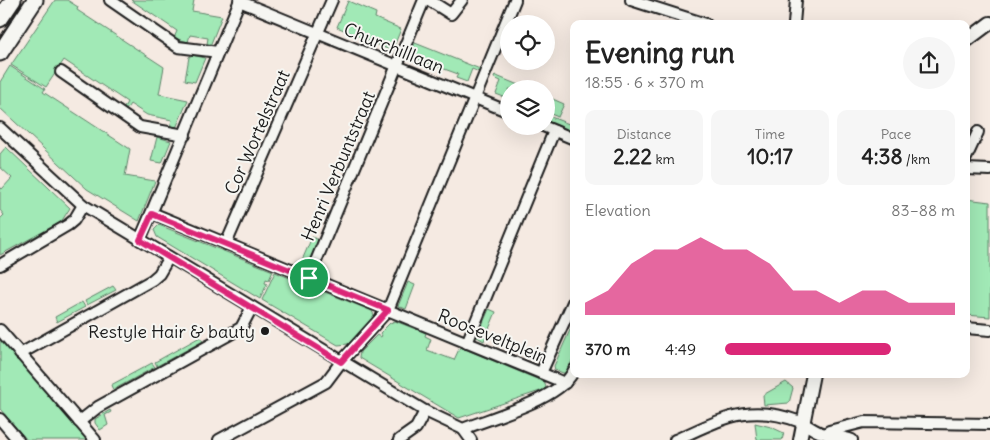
<!DOCTYPE html>
<html lang="en">
<head>
<meta charset="utf-8">
<style>
	body { margin:0; font-family:Delius,sans-serif; background:#f6f6f6; color:#222; height:100vh; display:flex; flex-direction:column; font-size:19px; white-space:nowrap }
	* { box-sizing:border-box; margin:0 }
	p { font-size:16px; color:#767676 }
	.icon { flex:none; width:28px; height:28px; fill:none; stroke:currentColor; stroke-width:2; stroke-linecap:round; stroke-linejoin:round }
	.map { position:relative; flex:1; overflow:hidden }
	.sheet { position:absolute; left:570px; top:20px; width:400px; height:358px; display:flex; flex-direction:column; background:#fff; border-radius:10px; box-shadow:0 5px 20px #0002 }
	.sheet>* { flex:none }
	.tools { position:absolute; left:500px; top:15px; display:grid; gap:10px }
	.tools a { display:grid; place-items:center; width:55px; height:55px; border-radius:50%; background:#fff; box-shadow:0 5px 20px #0002; font-size:25px }
	.pin { position:absolute; display:grid; place-items:center; width:42px; height:42px; color:#fff; margin:-21px; border:2px solid #fff; border-radius:50%; box-shadow:0 1px 5px #0007 }
	.round { display:grid; place-items:center; flex:none; width:52px; height:52px; border-radius:26px; background:#f6f6f6 }
	.headline { display:flex; align-items:center; justify-content:space-between; height:85px; padding:0 15px }
	h1 { font-size:28px; font-weight:800; line-height:38px }
	.metrics { display:grid; grid-template-columns:repeat(3,1fr); gap:8px; height:85px; padding:5px 15px }
	.metrics div { display:grid; align-content:center; border-radius:10px; background:#f6f6f6; text-align:center }
	.metrics b { font-size:21px; font-weight:800 }
	.metrics small { font-size:14px; font-weight:400 }
	.metrics p { font-size:14px }
	.chart { height:140px; padding:10px 15px }
	.chart p { display:flex; justify-content:space-between }
	.chart svg { width:100%; height:90px; margin-top:5px; fill:#db2777; opacity:.7 }
	ul { padding:0 15px; list-style:none; font-size:16px }
	li { display:grid; grid-template-columns:80px 60px 1fr; align-items:center; height:38px }
	li i { height:12px; border-radius:6px; background:#db2777 }
	.map>svg:first-child { display:block }
	.green { fill:#a1e9b6; stroke:#5e8269 }
	.lines { fill:none; stroke-linecap:round; stroke-linejoin:round }
	.minor-casing { stroke:#1c1c1c; stroke-width:14 }
	.tertiary-casing { stroke:#1c1c1c; stroke-width:16 }
	.secondary-casing { stroke:#1c1c1c; stroke-width:19 }
	.minor { stroke:#f6f6f2; stroke-width:10 }
	.tertiary { stroke:#f6f6f2; stroke-width:12 }
	.secondary { stroke:#f6f6f2; stroke-width:15 }
	.route-casing { stroke:#fff; stroke-width:10 }
	.route { stroke:#db2777; stroke-width:6 }
	.poi-dot { fill:#1c1c1c; stroke:#f6f6f2; stroke-width:2 }
	.labels { text-anchor:middle; dominant-baseline:central; stroke-width:4; stroke-linejoin:round; paint-order:stroke }
	.street-label { font-size:18px; fill:#1c1c1c; stroke:#f6f6f2 }
	.poi-label { font-size:18px; fill:#1c1c1c; stroke:#f6f6f2; text-anchor:end }
</style>
</head>
<body>
<div class="map">
<svg width="990" height="440" viewBox="0 0 990 440">
	<rect width="100%" height="100%" fill="#f5eae2"/>
	<filter id="ink" filterUnits="userSpaceOnUse"><feTurbulence type="fractalNoise" baseFrequency=".02" numOctaves="2"/><feDisplacementMap in="SourceGraphic" scale="10" xChannelSelector="R" yChannelSelector="G"/><feConvolveMatrix kernelMatrix="1 2 1 2 8 2 1 2 1" color-interpolation-filters="sRGB"/></filter>
	<g filter="url(#ink)">
		<g class="green">
			<polygon points="55,0 67,0 78,7 77,10 164,67 159,94 188,100 176,128 170,127 172,120 147,115 130,104 126,110 124,108 127,102 64,60 46,87 11,65"/>
			<polygon points="131,0 194,0 192,11 222,16 210,46 207,44 208,38 190,35 188,42 174,38 177,31"/>
			<polygon points="348,1 376,13 375,18 401,29 392,51 337,27"/>
			<polygon points="415,43 480,69 479,72 472,69 467,82 456,78 458,74 409,56"/>
			<polygon points="192,55 205,58 195,82 185,80 189,57"/>
			<polygon points="10,66 45,89 43,92 130,149 125,176 155,181 139,221 87,189 0,108 0,82"/>
			<polygon points="495,75 499,77 528,89 509,89 509,99 496,94 501,81 494,78"/>
			<polygon points="546,96 564,104 558,117 546,112"/>
			<polygon points="546,115 574,126 573,135 546,124"/>
			<polygon points="157,137 171,141 162,163 151,161"/>
			<polygon points="6,147 70,208 61,222 0,255 0,219 4,215 0,210 0,187 2,189 12,178 0,167 0,154"/>
			<polygon points="966,199 990,202 990,317 966,315"/>
			<polygon points="159,225 273,271 269,280 266,279 265,283 267,284 260,299 157,237 154,230"/>
			<polygon points="312,237 319,240 307,268 300,265"/>
			<polygon points="275,272 372,311 375,317 348,344 338,345 262,300"/>
			<polygon points="408,282 415,285 406,309 398,306"/>
			<polygon points="113,286 116,290 87,305 85,301"/>
			<polygon points="82,302 85,307 57,322 55,317"/>
			<polygon points="489,309 496,312 484,341 477,337"/>
			<polygon points="395,321 426,333 425,336 431,339 427,350 454,360 460,347 544,382 546,387 543,390 459,418 359,358 360,352 377,335 380,337 382,336 380,333 390,323"/>
			<polygon points="574,321 574,356 566,374 555,370 554,366"/>
			<polygon points="0,337 89,440 27,440 0,409"/>
			<polygon points="200,337 203,341 157,366 155,362"/>
			<polygon points="152,363 155,367 113,390 111,385"/>
			<polygon points="786,382 793,388 789,403 764,405 763,395"/>
			<polygon points="110,410 111,412 105,415 108,425 100,430 95,423 95,419"/>
			<polygon points="755,423 771,427 784,433 782,440 757,440"/>
		</g>
		<g class="lines">
			<g class="minor-casing">
				<g id="minor">
					<polyline points="110,0 178,47 218,52"/>
					<polyline points="429,0 451,14 462,0"/>
					<polyline points="631,0 706,24"/>
					<polyline points="239,1 509,112"/>
					<polyline points="794,24 796,0"/>
					<polyline points="61,72 140,127 185,135"/>
					<polyline points="543,126 574,139"/>
					<path d="M0,128L83,205L425,411L463,429C492,417 562,399 574,370"/>
					<polyline points="966,158 978,132"/>
					<polyline points="966,169 990,170"/>
					<polyline points="152,213 565,383"/>
					<polyline points="140,240 240,0"/>
					<polyline points="226,244 332,0"/>
					<polyline points="0,265 68,225 74,220 83,205"/>
					<polyline points="309,278 424,0"/>
					<polyline points="966,328 990,330"/>
					<polyline points="0,330 95,440"/>
					<polyline points="467,343 554,131"/>
					<polyline points="20,354 152,280 159,274 169,257"/>
					<polyline points="541,373 574,300"/>
					<polyline points="0,419 18,440"/>
					<polyline points="79,422 98,407 241,328 252,307"/>
					<polyline points="463,429 471,440"/>
					<polyline points="829,431 864,422 990,424"/>
					<polyline points="219,440 326,382 341,362 388,310 515,0"/>
					<polyline points="399,440 416,428 425,411"/>
					<path d="M675,440C723,419 748,402 801,422C808,425 814,431 822,433C832,436 842,436 852,440"/>
				</g>
			</g>
			<g class="tertiary-casing">
				<g id="tertiary">
					<polyline points="966,41 990,23"/>
					<polyline points="800,440 813,374"/>
				</g>
			</g>
			<g class="secondary-casing">
				<g id="secondary">
					<polyline points="0,19 13,0"/>
					<polyline points="0,53 35,0"/>
				</g>
			</g>
			<use href="#minor" class="minor"/>
			<use href="#tertiary" class="tertiary"/>
			<use href="#secondary" class="secondary"/>
		</g>
	</g>
	<g class="lines" filter="url(#ink)">
		<g class="route-casing">
			<polygon id="route" points="152,214 388,310 341,362 140,240"/>
		</g>
		<use href="#route" class="route"/>
	</g>
	<circle class="poi-dot" cx="265" cy="331" r="5"/>
	<g class="labels">
		<g class="street-label">
			<text transform="translate(394 48) rotate(22)">Churchilllaan</text>
			<text transform="translate(257 132) rotate(-66)">Cor Wortelstraat</text>
			<text transform="translate(338 166) rotate(-67)">Henri Verbuntstraat</text>
			<text transform="translate(493 336) rotate(22)">Rooseveltplein</text>
		</g>
		<g class="poi-label">
			<text x="255" y="331">Restyle Hair &amp; bauty</text>
		</g>
	</g>
</svg>
<div class="tools">
<a><svg class="icon" aria-label="locate" viewBox="0 0 24 24"><circle cx="12" cy="12" r="6"/><path d="M12 2v4M12 18v4M2 12h4M18 12h4"/></svg></a>
<a><svg class="icon" aria-label="layers" viewBox="0 0 24 24"><path d="M12 4l9 5-9 5-9-5zM3 14l9 5 9-5"/></svg></a>
</div>
<div class="pin" style="left:309px;top:278px;background:#1e9e55"><svg class="icon" aria-label="arrive" viewBox="0 0 24 24"><path d="M6 21V4h12l-3 4 3 4H6"/></svg></div>
<section class="sheet">
<div class="headline"><div><h1>Evening run</h1><p>18:55 · 6 × 370 m</p></div><a class="round"><svg class="icon" aria-label="share" viewBox="0 0 24 24"><path d="M12 15V3M7 8l5-5 5 5M5 13v7h14v-7"/></svg></a></div>
<div class="metrics">
<div><p>Distance</p><b>2.22<small> km</small></b></div>
<div><p>Time</p><b>10:17</b></div>
<div><p>Pace</p><b>4:38<small> /km</small></b></div>
</div>
<div class="chart"><p><span>Elevation</span>83–88 m</p>
<svg viewBox="0 0 160 44" preserveAspectRatio="none"><path d="M0 44V38L10 32L20 19L30 12L40 12L50 6L60 12L70 12L80 19L90 32L100 32L110 38L120 32L130 32L140 38L150 38L160 38V44z"/></svg>
</div>
<ul>
<li><b>370 m</b>4:49<i style="width:72%"></i></li>
</ul>
</section>
</div>
</body>
</html>
